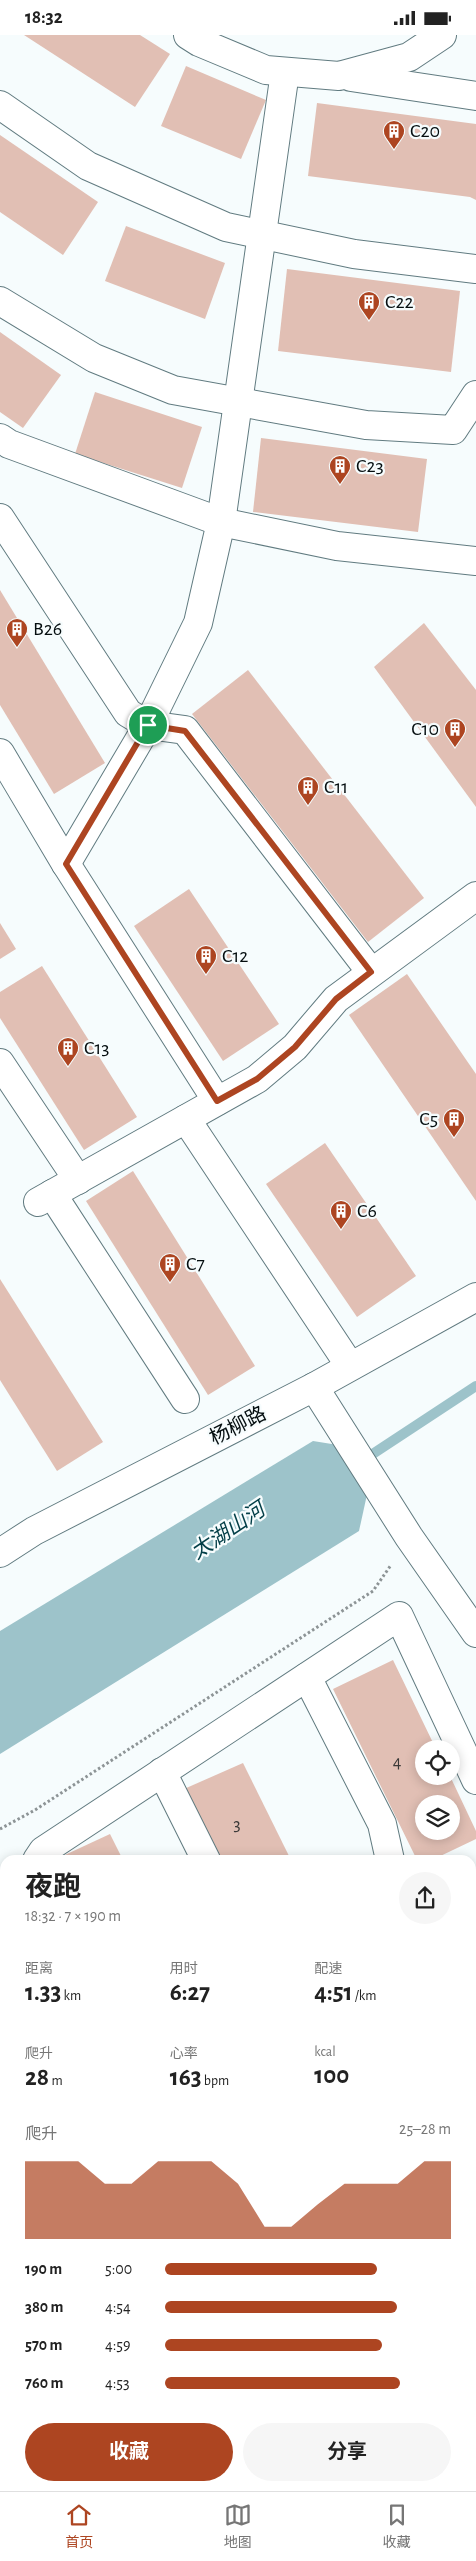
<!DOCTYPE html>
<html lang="zh">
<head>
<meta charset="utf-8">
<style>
	body { margin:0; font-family:"Alegreya Sans","Noto Sans SC",sans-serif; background:#f6f6f6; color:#222; height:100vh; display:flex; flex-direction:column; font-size:19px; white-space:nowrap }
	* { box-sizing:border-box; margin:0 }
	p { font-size:16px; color:#767676 }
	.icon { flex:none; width:28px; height:28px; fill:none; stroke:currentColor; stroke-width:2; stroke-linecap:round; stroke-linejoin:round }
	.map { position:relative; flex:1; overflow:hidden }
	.side { position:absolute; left:0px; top:1820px; width:476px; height:636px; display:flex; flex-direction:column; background:#fff; border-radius:15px 15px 0 0; box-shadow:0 2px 12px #0003 }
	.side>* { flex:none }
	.buttons { position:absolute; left:415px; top:1705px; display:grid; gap:10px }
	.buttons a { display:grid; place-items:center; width:45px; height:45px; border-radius:50%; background:#fff; box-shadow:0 2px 12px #0003; font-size:25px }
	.pin { position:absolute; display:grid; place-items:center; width:42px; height:42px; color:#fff; margin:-21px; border:2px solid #fff; border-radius:50%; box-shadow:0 1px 5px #0007 }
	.round { display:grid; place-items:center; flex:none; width:52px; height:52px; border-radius:26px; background:#f6f6f6 }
	.head { display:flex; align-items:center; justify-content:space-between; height:85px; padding:0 25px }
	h1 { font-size:28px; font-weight:700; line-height:38px }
	.figures { display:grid; grid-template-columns:repeat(3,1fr); gap:8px; height:85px; padding:5px 25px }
	.figures div { display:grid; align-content:center }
	.figures b { font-size:25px; font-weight:700 }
	.figures small { font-size:14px; font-weight:400 }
	.figures p { font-size:14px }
	.chart { height:140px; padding:10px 25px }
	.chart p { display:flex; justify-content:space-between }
	.chart svg { width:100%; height:90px; margin-top:5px; fill:#ad4521; opacity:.7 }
	.button { display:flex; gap:10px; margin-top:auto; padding:10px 25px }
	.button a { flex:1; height:58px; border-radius:30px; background:#ad4521; color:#fff; font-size:20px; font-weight:700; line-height:58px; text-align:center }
	.button a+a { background:#f6f6f6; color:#222 }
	ul { padding:0 25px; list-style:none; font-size:16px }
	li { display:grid; grid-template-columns:80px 60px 1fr; align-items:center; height:38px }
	li i { height:12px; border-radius:6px; background:#ad4521 }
	.status { display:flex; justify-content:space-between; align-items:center; height:35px; padding:0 25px; background:#fff; direction:ltr }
	.status svg { height:14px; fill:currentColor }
	.menu { display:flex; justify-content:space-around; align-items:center; height:70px; border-top:1px solid #e0e0e0; background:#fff; font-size:14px; color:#767676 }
	.menu a { display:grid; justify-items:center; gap:2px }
	.menu .active { color:#ad4521 }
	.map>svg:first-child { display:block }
	.water { fill:#9dc3ca }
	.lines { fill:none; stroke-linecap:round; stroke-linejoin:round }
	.stream { stroke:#9dc3ca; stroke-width:10 }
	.building { fill:#e1bfb4; fill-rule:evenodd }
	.minor-casing { stroke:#617b80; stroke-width:30 }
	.major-casing { stroke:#327682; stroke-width:30 }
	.path { stroke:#8d9496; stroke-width:3; stroke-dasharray:2.5 2.5; stroke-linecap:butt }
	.minor { stroke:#fff; stroke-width:28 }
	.major { stroke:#92ced9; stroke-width:28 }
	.route-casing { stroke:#fff; stroke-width:10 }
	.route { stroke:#ad4521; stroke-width:6 }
	.labels { text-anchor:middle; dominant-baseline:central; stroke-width:4.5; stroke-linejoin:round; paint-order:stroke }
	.number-label { font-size:18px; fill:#3c3a39 }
	.poi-label { font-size:20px; fill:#050e10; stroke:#f6fcfd; text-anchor:start }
	.street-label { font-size:20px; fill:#050e10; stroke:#f6fcfd }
	.water-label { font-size:21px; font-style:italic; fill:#023e47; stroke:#f6fcfd }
</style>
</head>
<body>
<div class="status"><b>18:32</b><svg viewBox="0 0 49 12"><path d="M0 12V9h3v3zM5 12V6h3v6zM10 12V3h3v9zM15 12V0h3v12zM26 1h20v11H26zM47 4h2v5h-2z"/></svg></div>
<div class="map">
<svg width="476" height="2456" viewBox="0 0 476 2456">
	<rect width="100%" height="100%" fill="#f6fcfd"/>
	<polygon class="water" points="313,1406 338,1410 368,1455 359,1496 0,1719 0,1596"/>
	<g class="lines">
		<polyline class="stream" points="362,1426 476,1351"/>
	</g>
	<g class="building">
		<polygon points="24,0 140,0 170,19 135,72"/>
		<polygon points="186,31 266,65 241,124 161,91"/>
		<polygon points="317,68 476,89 476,165 470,162 308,141"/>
		<polygon points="0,100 98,167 63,220 0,177"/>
		<polygon points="126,191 225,228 205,284 105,246"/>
		<polygon points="287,234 460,256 451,337 278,316"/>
		<polygon points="0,297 61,340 23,393 0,377"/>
		<polygon points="95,357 202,392 182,453 75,419"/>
		<polygon points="261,403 427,424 418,497 253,477"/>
		<polygon points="0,555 105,728 54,759 0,670"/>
		<polygon points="424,588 476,655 476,772 374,632"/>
		<polygon points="248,635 424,863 368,907 192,679"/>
		<polygon points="189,854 279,989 223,1026 134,891"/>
		<polygon points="0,888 16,914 0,924"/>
		<polygon points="42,931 137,1082 84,1115 0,983 0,957"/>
		<polygon points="407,939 476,1039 476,1166 349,980"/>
		<polygon points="325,1108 416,1241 357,1282 266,1149"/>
		<polygon points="133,1136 255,1331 208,1360 86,1166"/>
		<polygon points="0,1244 103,1407 57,1436 0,1345"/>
		<path d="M393,1625L436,1714H424V1741H450L476,1796V1804L432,1825H417L333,1654ZM424,1769H451V1796H424Z"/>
		<polygon points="243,1728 291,1825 218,1825 184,1754"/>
		<polygon points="110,1799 123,1825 54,1825"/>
		<polygon points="476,1844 476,1982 471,1972 471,1846"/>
		<polygon points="0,1900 5,1911 5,2086 0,2074"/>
		<polygon points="476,2268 476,2362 471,2353 471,2270"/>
		<polygon points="147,2451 223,2451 225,2456 149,2456"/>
		<polygon points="338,2451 405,2451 407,2456 340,2456"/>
	</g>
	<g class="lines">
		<g class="minor-casing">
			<g id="minor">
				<polyline points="188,0 199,7 266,35 339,41 409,22 442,0"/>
				<polyline points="351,42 476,61"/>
				<polyline points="0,70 88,131 226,192 354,219 476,234"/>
				<polyline points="0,266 94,323 173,355 366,390 453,395 476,360"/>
				<polyline points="0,403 9,409 221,487 337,511 476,526"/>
				<polyline points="0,483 128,678 148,690 185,695 371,937"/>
				<polyline points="0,718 66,829 217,1066"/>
				<polyline points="66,829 148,690 198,588 221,487 285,37"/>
				<polyline points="0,1028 78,1145"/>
				<polyline points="186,1084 350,1331"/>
				<polyline points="52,1159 185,1364"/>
				<polyline points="38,1167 257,1044 295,1012 336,964 476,861"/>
				<polyline points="314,1352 409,1502 476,1598"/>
				<polyline points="0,1518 34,1496 314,1352 476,1262"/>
				<polyline points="307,1642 382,1789 390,1825"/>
				<polyline points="162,1737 206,1825"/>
				<polyline points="37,1825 43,1816 399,1581 476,1745"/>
				<polyline points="471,2018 476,2027"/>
				<polyline points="471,2395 476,2404"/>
				<polyline points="310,2451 313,2456"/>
				<polyline points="436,2451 438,2456"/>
			</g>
		</g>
		<g class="major-casing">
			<g id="major">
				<polyline points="0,2334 5,2345"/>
				<polyline points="50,2451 52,2456"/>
			</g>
		</g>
		<polyline class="path" points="0,1794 35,1775 373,1556 391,1530"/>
		<use href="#minor" class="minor"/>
		<use href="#major" class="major"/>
	</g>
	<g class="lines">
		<g class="route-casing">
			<polygon id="route" points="148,690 185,696 371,937 336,964 295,1012 257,1044 217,1066 66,829"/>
		</g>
		<use href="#route" class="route"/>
	</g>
	<defs>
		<g id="building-pin" transform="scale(1.125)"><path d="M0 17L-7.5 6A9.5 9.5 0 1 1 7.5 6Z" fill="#ad4521" stroke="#f6fcfd"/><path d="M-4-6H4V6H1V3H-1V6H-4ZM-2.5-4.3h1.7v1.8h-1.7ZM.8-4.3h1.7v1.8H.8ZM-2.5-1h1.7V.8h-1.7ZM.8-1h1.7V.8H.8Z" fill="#fff"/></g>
	</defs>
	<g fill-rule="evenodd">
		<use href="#building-pin" x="394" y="96"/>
		<use href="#building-pin" x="369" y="267"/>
		<use href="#building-pin" x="340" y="431"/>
		<use href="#building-pin" x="17" y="594"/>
		<use href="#building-pin" x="455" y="694"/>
		<use href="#building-pin" x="308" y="752"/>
		<use href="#building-pin" x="206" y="921"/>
		<use href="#building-pin" x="68" y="1013"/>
		<use href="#building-pin" x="454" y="1084"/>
		<use href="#building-pin" x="341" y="1176"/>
		<use href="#building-pin" x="170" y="1229"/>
	</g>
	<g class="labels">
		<g class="number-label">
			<text x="397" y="1728">4</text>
			<text x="237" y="1790">3</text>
		</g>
		<g class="poi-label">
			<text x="410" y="96">C20</text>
			<text x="385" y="267">C22</text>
			<text x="356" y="431">C23</text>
			<text x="33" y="594">B26</text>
			<text x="439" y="694" text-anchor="end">C10</text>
			<text x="324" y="752">C11</text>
			<text x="222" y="921">C12</text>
			<text x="84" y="1013">C13</text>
			<text x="438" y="1084" text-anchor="end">C5</text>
			<text x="357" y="1176">C6</text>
			<text x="186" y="1229">C7</text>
		</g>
		<g class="street-label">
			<text transform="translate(238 1391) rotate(-27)">杨柳路</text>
		</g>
		<g class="water-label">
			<text transform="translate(228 1496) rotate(-34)">太湖山河</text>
		</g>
	</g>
</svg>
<div class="buttons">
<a><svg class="icon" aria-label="locate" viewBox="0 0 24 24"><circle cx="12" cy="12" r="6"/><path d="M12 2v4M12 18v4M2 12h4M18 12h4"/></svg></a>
<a><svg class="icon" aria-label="layers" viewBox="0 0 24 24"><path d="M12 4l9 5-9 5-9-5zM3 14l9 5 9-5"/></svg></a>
</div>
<div class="pin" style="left:148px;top:690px;background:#1e9e55"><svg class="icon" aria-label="arrive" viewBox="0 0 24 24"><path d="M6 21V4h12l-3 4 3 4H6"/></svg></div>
<section class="side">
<div class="head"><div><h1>夜跑</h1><p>18:32 · 7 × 190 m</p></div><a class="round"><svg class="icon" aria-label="share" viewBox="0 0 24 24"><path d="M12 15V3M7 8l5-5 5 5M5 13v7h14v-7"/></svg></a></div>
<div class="figures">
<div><p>距离</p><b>1.33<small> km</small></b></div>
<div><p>用时</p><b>6:27</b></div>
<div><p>配速</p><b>4:51<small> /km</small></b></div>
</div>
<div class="figures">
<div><p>爬升</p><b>28<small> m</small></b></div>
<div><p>心率</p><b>163<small> bpm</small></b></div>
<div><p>kcal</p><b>100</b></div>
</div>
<div class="chart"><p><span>爬升</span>25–28 m</p>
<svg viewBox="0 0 160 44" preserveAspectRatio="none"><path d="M0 44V6L10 6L20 6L30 17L40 17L50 6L60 6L70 6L80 17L90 38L100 38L110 27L120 17L130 17L140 17L150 6L160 6V44z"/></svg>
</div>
<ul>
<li><b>190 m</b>5:00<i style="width:74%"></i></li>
<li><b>380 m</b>4:54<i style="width:81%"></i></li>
<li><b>570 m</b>4:59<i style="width:76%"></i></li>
<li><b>760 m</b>4:53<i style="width:82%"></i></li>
</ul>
<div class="button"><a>收藏</a><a>分享</a></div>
</section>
</div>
<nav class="menu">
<a class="active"><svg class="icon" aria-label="home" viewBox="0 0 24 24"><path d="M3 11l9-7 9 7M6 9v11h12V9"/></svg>首页</a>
<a><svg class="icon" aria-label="map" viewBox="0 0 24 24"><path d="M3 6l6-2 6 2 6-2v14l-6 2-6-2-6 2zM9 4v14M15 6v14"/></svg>地图</a>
<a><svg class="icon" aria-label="saved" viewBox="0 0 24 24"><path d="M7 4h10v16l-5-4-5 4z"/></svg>收藏</a>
</nav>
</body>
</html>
